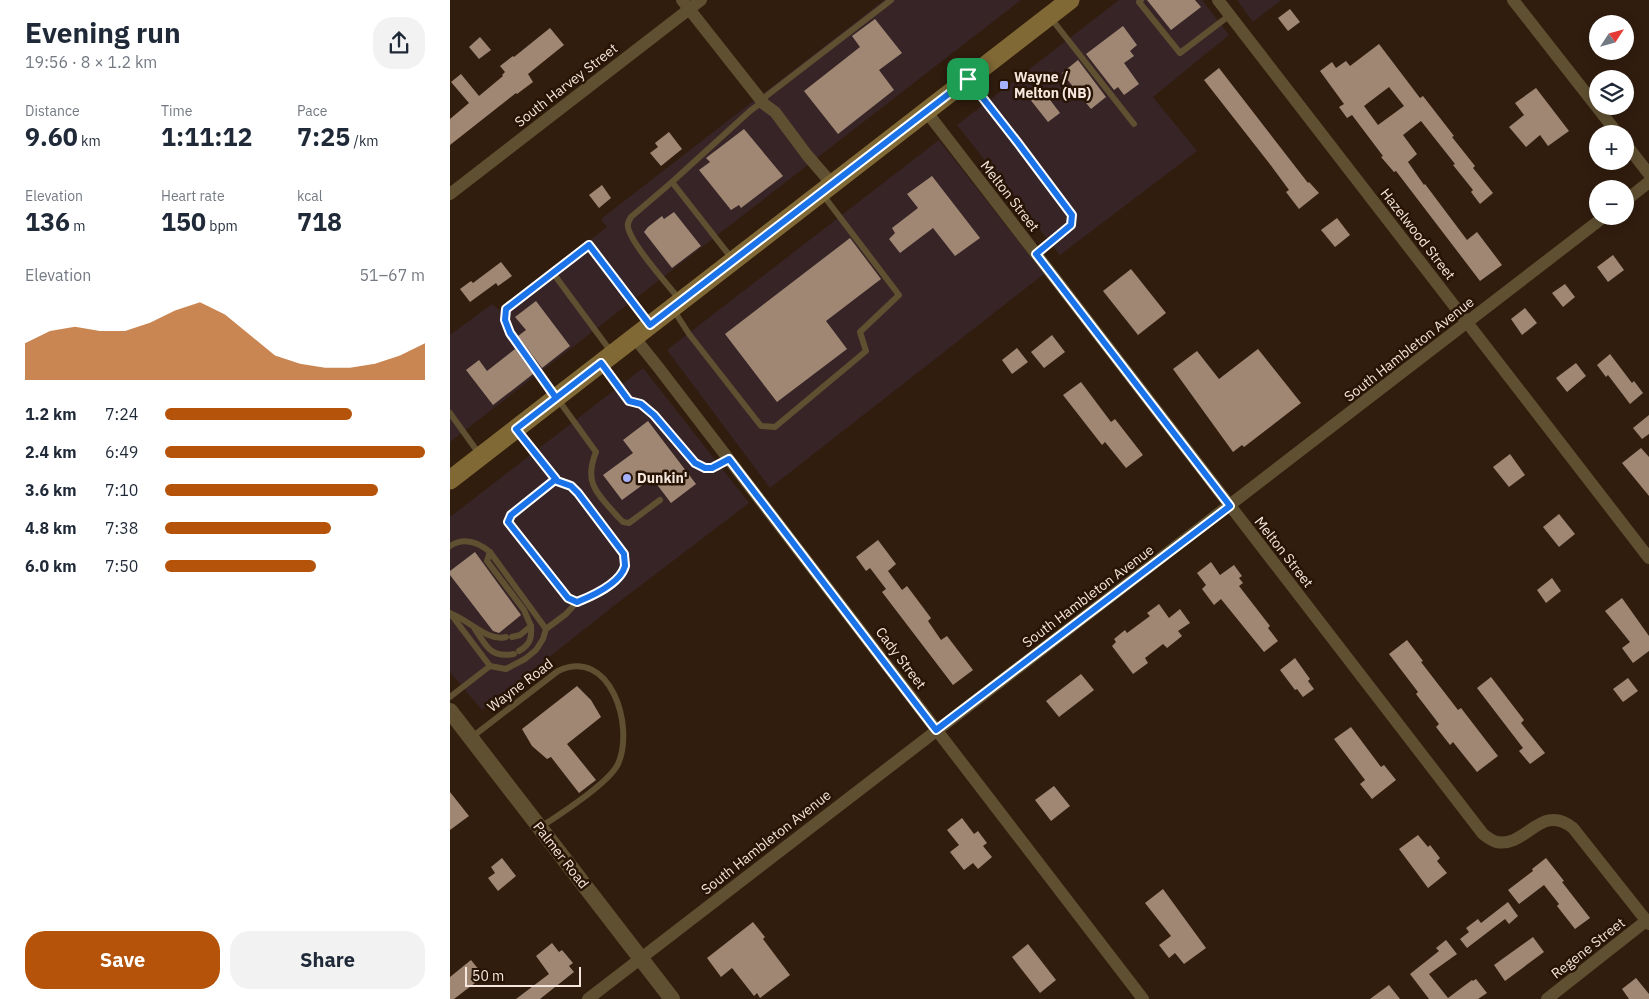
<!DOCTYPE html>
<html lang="en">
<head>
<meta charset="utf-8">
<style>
	body { margin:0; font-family:"IBM Plex Sans",sans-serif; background:#f2f2f3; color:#1f2937; height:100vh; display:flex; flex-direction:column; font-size:19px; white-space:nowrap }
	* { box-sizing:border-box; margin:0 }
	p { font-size:16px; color:#747a83 }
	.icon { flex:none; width:28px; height:28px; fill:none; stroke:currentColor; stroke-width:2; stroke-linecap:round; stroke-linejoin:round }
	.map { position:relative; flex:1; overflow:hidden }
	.drawer { display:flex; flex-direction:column; background:#fff; width:450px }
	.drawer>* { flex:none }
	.needle { width:32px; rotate:54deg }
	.tools { position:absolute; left:1139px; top:15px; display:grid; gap:10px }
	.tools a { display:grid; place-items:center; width:45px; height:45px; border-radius:50%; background:#fff; box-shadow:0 2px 12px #0003; font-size:25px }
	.scale { position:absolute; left:15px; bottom:12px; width:116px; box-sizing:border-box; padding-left:5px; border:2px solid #f5e7dd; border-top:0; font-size:14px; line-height:18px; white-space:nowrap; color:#f5e7dd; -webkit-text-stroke:4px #271405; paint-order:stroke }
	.pin { position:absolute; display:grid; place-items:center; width:42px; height:42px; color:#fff; margin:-21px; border-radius:10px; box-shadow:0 2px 8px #0006 }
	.round { display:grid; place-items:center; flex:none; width:52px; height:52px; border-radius:20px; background:#f2f2f3 }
	.overview { display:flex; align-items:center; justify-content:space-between; height:85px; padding:0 25px }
	h1 { font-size:28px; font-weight:700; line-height:38px }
	.stats { display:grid; grid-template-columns:repeat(3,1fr); gap:8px; height:85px; padding:5px 25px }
	.stats div { display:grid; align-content:center }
	.stats b { font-size:25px; font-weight:700 }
	.stats small { font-size:14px; font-weight:400 }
	.stats p { font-size:14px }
	.chart { height:140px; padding:10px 25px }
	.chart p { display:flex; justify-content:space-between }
	.chart svg { width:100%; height:90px; margin-top:5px; fill:#b45309; opacity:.7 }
	.button { display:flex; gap:10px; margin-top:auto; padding:10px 25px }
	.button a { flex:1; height:58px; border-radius:20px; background:#b45309; color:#fff; font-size:20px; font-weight:700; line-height:58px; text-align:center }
	.button a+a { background:#f2f2f3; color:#1f2937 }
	ul { padding:0 25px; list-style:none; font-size:16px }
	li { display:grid; grid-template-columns:80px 60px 1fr; align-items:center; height:38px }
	li i { height:12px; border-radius:6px; background:#b45309 }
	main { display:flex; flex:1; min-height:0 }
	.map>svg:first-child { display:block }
	.commercial { fill:#372426 }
	.building { fill:#a08774; fill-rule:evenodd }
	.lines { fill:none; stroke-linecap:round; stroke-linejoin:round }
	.service { stroke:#5f5031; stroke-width:6 }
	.minor { stroke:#5f5031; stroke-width:12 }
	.tertiary { stroke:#5f5031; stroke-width:16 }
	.secondary { stroke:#816935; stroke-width:19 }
	.route-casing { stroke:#fff; stroke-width:10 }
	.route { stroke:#1a73e8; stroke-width:6 }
	.poi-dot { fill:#a6b1fc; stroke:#271405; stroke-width:2 }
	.labels { text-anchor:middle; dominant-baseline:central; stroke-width:5; stroke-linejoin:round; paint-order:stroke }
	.poi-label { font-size:14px; font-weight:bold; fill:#f5e7dd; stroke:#271405; text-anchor:start }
	.street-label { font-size:14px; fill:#f5e7dd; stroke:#271405 }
</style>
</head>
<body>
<main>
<section class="drawer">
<div class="overview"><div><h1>Evening run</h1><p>19:56 · 8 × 1.2 km</p></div><a class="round"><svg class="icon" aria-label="share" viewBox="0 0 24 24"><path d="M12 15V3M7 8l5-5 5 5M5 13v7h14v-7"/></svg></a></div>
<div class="stats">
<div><p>Distance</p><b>9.60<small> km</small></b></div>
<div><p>Time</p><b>1:11:12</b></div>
<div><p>Pace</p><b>7:25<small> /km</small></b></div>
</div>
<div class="stats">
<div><p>Elevation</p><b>136<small> m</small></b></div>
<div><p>Heart rate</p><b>150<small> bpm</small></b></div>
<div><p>kcal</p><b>718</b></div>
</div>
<div class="chart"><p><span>Elevation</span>51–67 m</p>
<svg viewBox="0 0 160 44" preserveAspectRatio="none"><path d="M0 44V26L10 20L20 18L30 20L40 20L50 16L60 10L70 6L80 12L90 22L100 32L110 36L120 38L130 38L140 36L150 32L160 26V44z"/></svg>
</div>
<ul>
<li><b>1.2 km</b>7:24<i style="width:72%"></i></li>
<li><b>2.4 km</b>6:49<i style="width:100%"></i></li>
<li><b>3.6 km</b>7:10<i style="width:82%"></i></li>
<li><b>4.8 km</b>7:38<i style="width:64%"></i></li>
<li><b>6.0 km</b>7:50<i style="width:58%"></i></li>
</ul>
<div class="button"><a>Save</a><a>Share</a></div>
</section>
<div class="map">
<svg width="1199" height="999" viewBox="0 0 1199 999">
	<rect width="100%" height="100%" fill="#311d0e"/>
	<g class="commercial">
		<polygon points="434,0 571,0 0,442 0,335 42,304 49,310 157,227 151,219"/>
		<polygon points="669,0 752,0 779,35 703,97 747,151 610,255 507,125"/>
		<polygon points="787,0 831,0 803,22"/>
		<polygon points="489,140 594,274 320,488 217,350"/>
		<polygon points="193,368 299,503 165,605 32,710 0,672 0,517"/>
	</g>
	<g class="building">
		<polygon points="697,0 745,0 751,7 721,30"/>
		<polygon points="840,9 850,22 838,31 828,18"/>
		<polygon points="425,19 452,53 429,70 444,90 388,134 354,91 410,47 402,36"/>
		<polygon points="673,26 687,45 680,51 684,56 674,63 689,84 674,95 668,87 664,90 636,54"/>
		<polygon points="100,28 114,45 78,74 83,82 67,94 66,93 0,145 0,119 19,103 1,82 11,74 29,96 53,76 52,75 55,72 50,66 63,56 64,57"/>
		<polygon points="30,37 41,50 29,59 19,47"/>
		<path d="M929,44L970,98L973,96L1004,136L1002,137L1025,166L1023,168L1043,193L1030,204L1021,192L1023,190L1003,165L1005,164L971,121L953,135L967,154L958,162L974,185L975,184L1017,240L1027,232L1052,265L1030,281L946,171L944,172L931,157L933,156L902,115L897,118L889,107L894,104L870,71L882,62L886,68L896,61L900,66ZM939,87L954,106L928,125L914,106Z"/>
		<polygon points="628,60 656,97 641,109 612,73"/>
		<polygon points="769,68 858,183 859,182 869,193 849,209 836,192 839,190 819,163 754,80"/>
		<polygon points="591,88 610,113 598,122 579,98"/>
		<polygon points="1086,88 1119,131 1098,146 1090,135 1076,147 1059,127 1074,115 1065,103"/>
		<polygon points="294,129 333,176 291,208 289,205 281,210 249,170 260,162 256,158"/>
		<polygon points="219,132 232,149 211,166 200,153 208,147 205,143"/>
		<polygon points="482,176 530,238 505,256 483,228 450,253 439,239 445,233 442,228 468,208 457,194"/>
		<polygon points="152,185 161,198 149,208 139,195"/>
		<polygon points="224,212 251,246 222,268 194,232 198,227 212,216 214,219"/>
		<polygon points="887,218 900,235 885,247 871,230"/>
		<polygon points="400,238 431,279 376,321 397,349 327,402 275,334"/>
		<polygon points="1163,255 1174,270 1158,282 1147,267"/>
		<polygon points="51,262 62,276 48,286 46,283 20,302 10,289 21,281 23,283"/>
		<polygon points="681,269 716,313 688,335 653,291"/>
		<polygon points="1115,284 1125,297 1113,307 1102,293"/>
		<polygon points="86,301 120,346 92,368 68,336 76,330 65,317"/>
		<polygon points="1075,308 1087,323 1072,335 1061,319"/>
		<polygon points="602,335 615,352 594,368 581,352"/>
		<polygon points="567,348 578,362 562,374 552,360"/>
		<polygon points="65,349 83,374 43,405 16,370 29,360 37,371"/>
		<polygon points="808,349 851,403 794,447 792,445 783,452 723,369 747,351 769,379"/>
		<polygon points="1160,354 1182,383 1184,381 1193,393 1180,404 1158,375 1156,377 1147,365"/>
		<polygon points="1126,363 1136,376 1117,392 1106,378"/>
		<polygon points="631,382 661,422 665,419 693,455 676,468 655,442 652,445 613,395"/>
		<polygon points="1199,415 1199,434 1192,439 1183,428"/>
		<polygon points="198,421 246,484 221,503 202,478 172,500 153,475 183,453 173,440"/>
		<polygon points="1191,448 1199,457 1199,496 1172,463"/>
		<polygon points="1060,454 1075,475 1059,487 1043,467"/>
		<polygon points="1109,514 1125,534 1109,547 1093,527"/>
		<polygon points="428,540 446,564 438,571 452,590 457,586 481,618 478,621 491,640 497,636 523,670 503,685 432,592 436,589 420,568 416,571 406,557"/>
		<polygon points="25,552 71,615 49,633 43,631 0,575 0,571"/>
		<polygon points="761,562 770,575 784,565 792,576 789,578 793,583 789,586 820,626 818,628 828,641 814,652 771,599 764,605 752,589 756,585 747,573"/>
		<polygon points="1102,578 1111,591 1096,603 1087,590"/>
		<polygon points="1172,598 1199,636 1199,651 1183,663 1172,648 1180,642 1155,611"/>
		<polygon points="709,604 719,618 730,609 740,623 728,631 732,636 717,648 713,644 695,658 698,663 683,674 662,646 666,642 664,639 675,630 677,633 700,616 697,613"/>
		<polygon points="957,640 973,661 971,662 1008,710 1011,708 1048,756 1027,772 1003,742 1000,745 986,727 989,724 966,694 968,692 939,654"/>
		<polygon points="845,658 860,679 858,681 864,689 853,697 847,689 845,690 830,670"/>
		<polygon points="631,674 644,690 609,717 596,701"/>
		<polygon points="1041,677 1074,720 1071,723 1095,753 1080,764 1069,751 1073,748 1027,688"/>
		<polygon points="1178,678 1188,691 1173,702 1163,689"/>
		<polygon points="127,686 141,700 151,717 117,744 146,780 129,793 101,757 97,759 82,746 72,729"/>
		<polygon points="901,727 931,767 934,765 946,780 922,799 910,784 915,780 884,739"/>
		<polygon points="604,786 620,806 601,821 585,800"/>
		<polygon points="0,792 19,816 0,830"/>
		<polygon points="512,818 524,834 528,831 537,843 533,846 542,857 528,869 523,863 514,870 500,852 509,845 497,830"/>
		<polygon points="968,835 978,847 980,845 990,858 987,861 997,873 978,888 949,849"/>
		<polygon points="52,858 66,876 48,891 38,878 45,873 41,867"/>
		<polygon points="1096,858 1114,881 1112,882 1140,918 1125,929 1107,906 1109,904 1094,885 1069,904 1058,890 1083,871 1082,869"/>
		<polygon points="713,889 756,948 734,964 725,953 719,958 709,945 721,936 695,903"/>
		<polygon points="1058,902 1068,916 1059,924 1055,919 1017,948 1010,939 1019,932 1016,928 1028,919 1031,923"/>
		<polygon points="303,922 315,937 313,939 340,975 310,998 307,993 304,996 282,968 271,977 257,958"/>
		<polygon points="1083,937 1094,952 1055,981 1044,965"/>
		<polygon points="996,940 1007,954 979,974 998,998 1022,980 1023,981 1026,979 1037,993 1028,999 979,999 960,974 989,951 986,948"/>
		<polygon points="102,943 109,952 112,950 123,963 119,966 124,972 90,999 66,999 99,974 86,956"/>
		<polygon points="578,944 606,980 590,993 562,957"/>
		<polygon points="21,960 34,976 4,999 0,999 0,977"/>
		<polygon points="1186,978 1199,994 1199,999 1179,999 1172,989"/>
		<polygon points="939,985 950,999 920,999"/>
	</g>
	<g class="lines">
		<g class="service">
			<polyline points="691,0 689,2 730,53 780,15"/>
			<polyline points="600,17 684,124"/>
			<polyline points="518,80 568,143 621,215 621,225 586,254"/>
			<polyline points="311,100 441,0"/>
			<polyline points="222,182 283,260"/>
			<path d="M103,273L56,309L55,319L60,333L146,452C133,484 148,494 168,517L173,522L179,523L210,500"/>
			<path d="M230,300C218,285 181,244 178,227C177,223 179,220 181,217L222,182L300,111L312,102"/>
			<polyline points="223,309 239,334 311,426 325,427 416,351 410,332 449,295 373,195"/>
			<polyline points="162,353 103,273 139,245 200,324"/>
			<polyline points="152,364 179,401 191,404 204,415 245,463 255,468 262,467 279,459"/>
			<polyline points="0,413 30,455"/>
			<path d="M67,430L107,481L121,486L128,493L174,554C174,557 175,563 175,566C170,584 142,596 127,602L118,598L58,522L61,515L106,479"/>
			<path d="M0,546C14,537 28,542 40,552L96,629"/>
			<polyline points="40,552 37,561 74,610 81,626 70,635 62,637"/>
			<polyline points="0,613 40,666"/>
			<path d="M2,614C20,621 38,642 56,637"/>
			<path d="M25,629C37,647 40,658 64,654"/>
			<path d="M69,651C80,645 82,638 81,626"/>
			<polyline points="0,697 40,666 56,669 75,659 86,650 93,639 96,629 116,614 127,602"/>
			<path d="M22,737L108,671C160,646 185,726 168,764C159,783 110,814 91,827"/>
		</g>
		<g class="minor">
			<polyline points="232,0 314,104 325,112 357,155 382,184"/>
			<polyline points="768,0 1199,558"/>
			<polyline points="1063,0 1168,134"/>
			<path d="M476,111L1033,834C1037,837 1042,841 1047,842C1076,848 1091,802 1123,828L1199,924"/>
			<polyline points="1175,143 1199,174"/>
			<polyline points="0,194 251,0"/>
			<polyline points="1175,201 1199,182"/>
			<polyline points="184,337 208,367 693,999"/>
			<polyline points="138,999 1155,216"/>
			<polyline points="1097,999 1196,921"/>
		</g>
		<polyline class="tertiary" points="0,711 222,999"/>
		<polyline class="secondary" points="0,480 620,0"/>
	</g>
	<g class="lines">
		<g class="route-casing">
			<path id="route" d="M518,79L200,325L139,245L56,309L55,320L60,333L106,398L66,429L106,479L61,515L58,522L118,598L127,602C142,596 170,584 175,566C175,563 174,557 174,554L128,493L121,486L107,481L66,429L151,363L179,401L191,404L204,415L245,463L255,468H262L279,459L486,730L780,506L586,254L621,225L622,215L568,143L518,79"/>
		</g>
		<use href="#route" class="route"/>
	</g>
	<g class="poi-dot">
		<rect x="549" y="80" width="10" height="10" rx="2.5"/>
		<circle cx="177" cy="478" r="5"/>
	</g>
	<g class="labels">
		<g class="poi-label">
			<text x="564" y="77">Wayne /<tspan x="564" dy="16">Melton (NB)</tspan></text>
			<text x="187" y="478">Dunkin'</text>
		</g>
		<g class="street-label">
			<text transform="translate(116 85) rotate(-38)">South Harvey Street</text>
			<text transform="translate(560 196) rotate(52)">Melton Street</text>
			<text transform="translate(968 234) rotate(52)">Hazelwood Street</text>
			<text transform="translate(959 349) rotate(-38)">South Hambleton Avenue</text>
			<text transform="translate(834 552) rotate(52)">Melton Street</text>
			<text transform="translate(638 596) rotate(-37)">South Hambleton Avenue</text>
			<text transform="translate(451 658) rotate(53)">Cady Street</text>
			<text transform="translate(70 685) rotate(-37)">Wayne Road</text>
			<text transform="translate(316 842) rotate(-38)">South Hambleton Avenue</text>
			<text transform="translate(111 855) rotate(52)">Palmer Road</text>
			<text transform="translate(1138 948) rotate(-38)">Regene Street</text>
		</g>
	</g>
</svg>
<div class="tools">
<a><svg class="needle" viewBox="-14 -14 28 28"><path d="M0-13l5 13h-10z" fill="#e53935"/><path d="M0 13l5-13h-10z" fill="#747a83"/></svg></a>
<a><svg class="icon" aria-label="layers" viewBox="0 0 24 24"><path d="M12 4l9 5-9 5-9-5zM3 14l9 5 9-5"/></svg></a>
<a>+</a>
<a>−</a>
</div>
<div class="scale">50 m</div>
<div class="pin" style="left:518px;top:79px;background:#1e9e55"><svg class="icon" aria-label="arrive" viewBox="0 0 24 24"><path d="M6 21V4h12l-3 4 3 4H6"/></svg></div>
</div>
</main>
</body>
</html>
